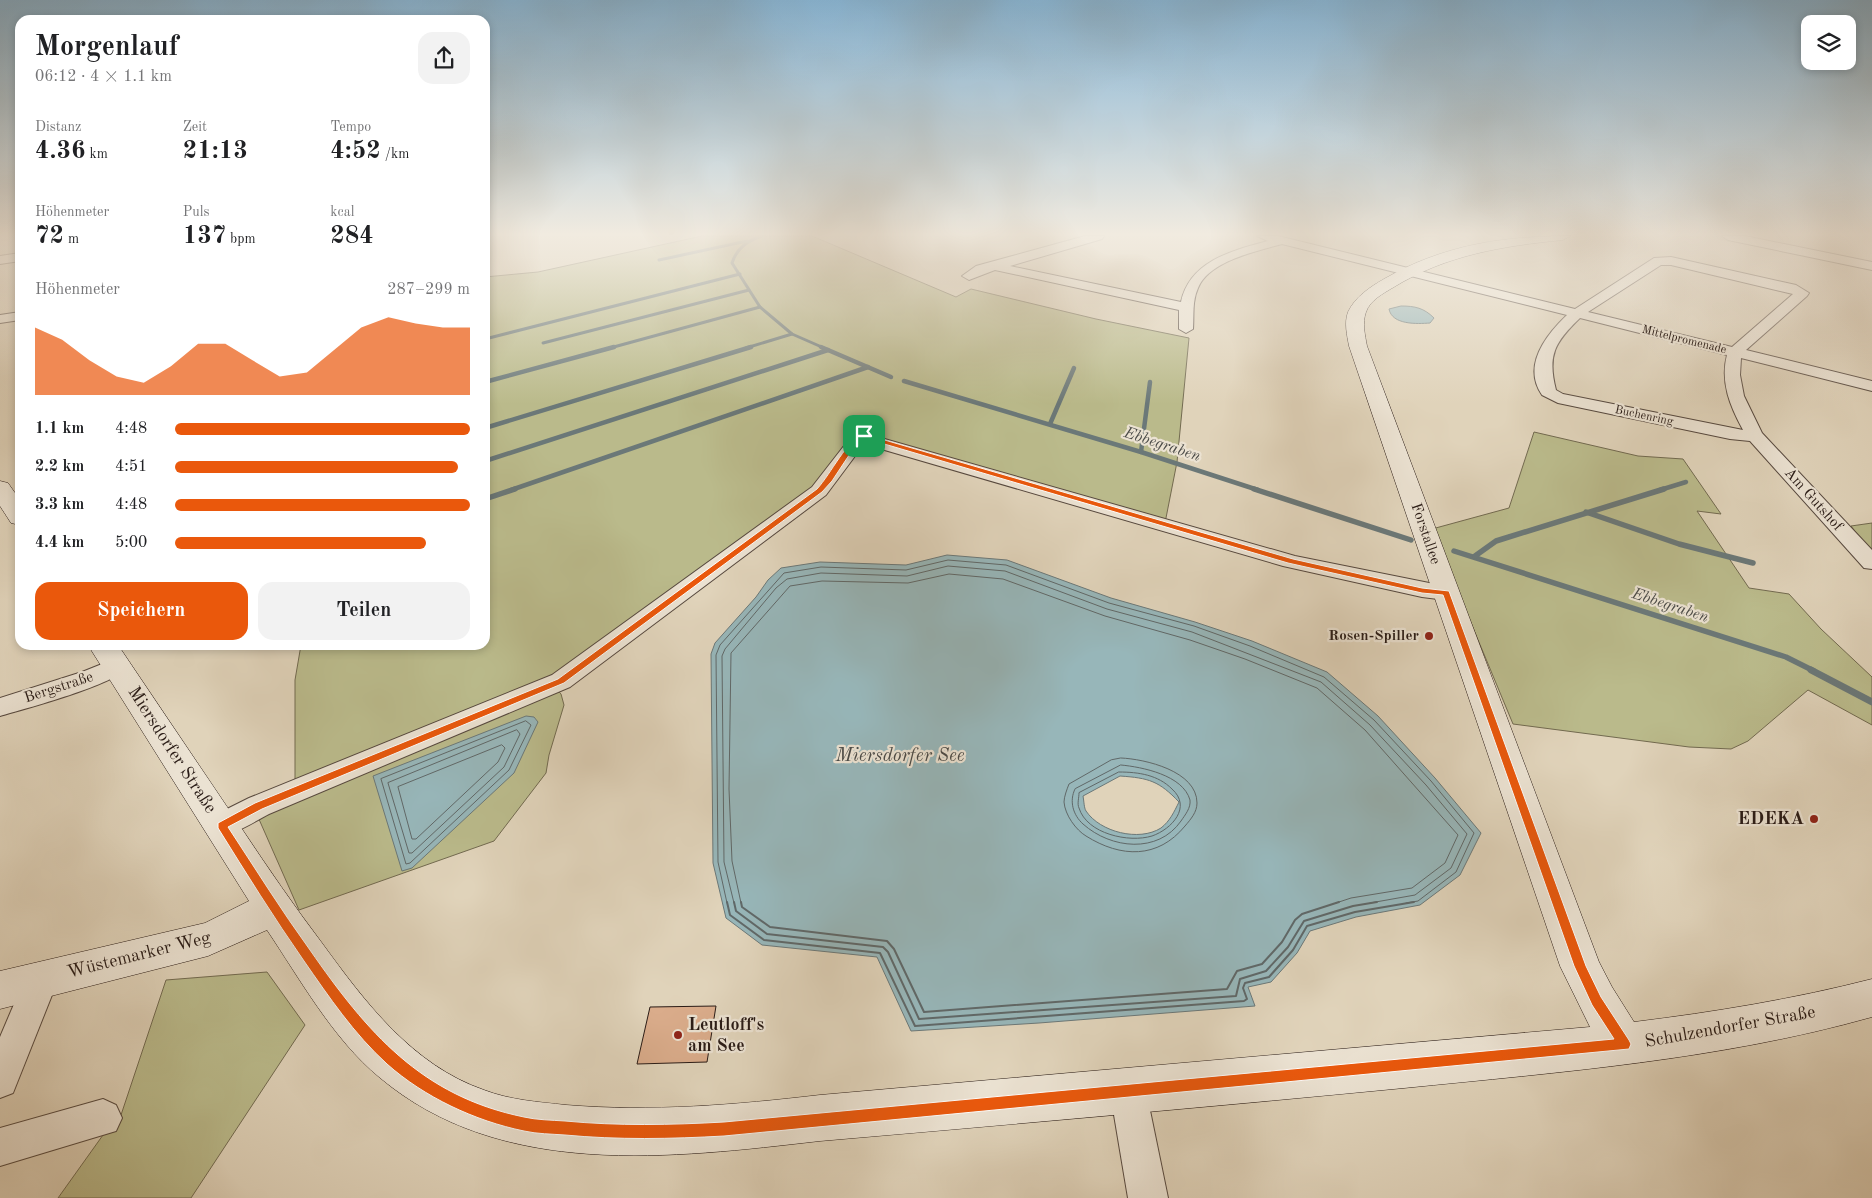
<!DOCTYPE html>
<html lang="de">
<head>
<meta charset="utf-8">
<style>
	body { margin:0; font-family:"Old Standard TT",serif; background:#f2f2f2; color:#202124; height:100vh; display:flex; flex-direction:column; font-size:19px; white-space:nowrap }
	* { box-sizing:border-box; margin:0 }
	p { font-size:16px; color:#757577 }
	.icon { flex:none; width:28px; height:28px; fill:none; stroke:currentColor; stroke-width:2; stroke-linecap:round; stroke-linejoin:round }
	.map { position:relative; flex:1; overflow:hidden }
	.side { position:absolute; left:15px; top:15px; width:475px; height:635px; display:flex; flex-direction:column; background:#fff; border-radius:15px; box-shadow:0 2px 8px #0003 }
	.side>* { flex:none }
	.fabs { position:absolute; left:1801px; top:15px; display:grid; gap:10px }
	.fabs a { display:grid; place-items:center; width:55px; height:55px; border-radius:10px; background:#fff; box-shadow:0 2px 8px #0003; font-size:25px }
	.pin { position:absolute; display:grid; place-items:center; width:42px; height:42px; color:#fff; margin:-21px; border-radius:10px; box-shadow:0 2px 8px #0006 }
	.round { display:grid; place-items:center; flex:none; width:52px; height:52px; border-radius:15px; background:#f2f2f2 }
	.head { display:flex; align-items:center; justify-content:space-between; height:85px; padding:0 20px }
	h1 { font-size:28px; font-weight:600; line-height:38px }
	.stats { display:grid; grid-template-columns:repeat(3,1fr); gap:8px; height:85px; padding:5px 20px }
	.stats div { display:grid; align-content:center }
	.stats b { font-size:25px; font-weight:600 }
	.stats small { font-size:14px; font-weight:400 }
	.stats p { font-size:14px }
	.chart { height:140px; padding:10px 20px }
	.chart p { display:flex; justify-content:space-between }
	.chart svg { width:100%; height:90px; margin-top:5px; fill:#ea580c; opacity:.7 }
	.cta { display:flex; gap:10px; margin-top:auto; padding:10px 20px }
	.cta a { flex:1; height:58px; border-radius:15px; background:#ea580c; color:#fff; font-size:20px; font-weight:600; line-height:58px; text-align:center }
	.cta a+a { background:#f2f2f2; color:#202124 }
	ul { padding:0 20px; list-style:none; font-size:16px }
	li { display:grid; grid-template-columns:80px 60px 1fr; align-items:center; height:38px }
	li i { height:12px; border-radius:6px; background:#ea580c }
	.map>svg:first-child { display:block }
	.green { fill:#baba8b; stroke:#726a50 }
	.water { fill:#97b6b9; stroke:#6b7878; fill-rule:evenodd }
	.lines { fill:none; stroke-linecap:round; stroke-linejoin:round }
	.shore-far1 { stroke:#606868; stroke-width:1 }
	.shore { stroke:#606868; stroke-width:2 }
	.stream-far3 { stroke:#6b7878; stroke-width:3 }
	.stream-far2 { stroke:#6b7878; stroke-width:4.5 }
	.stream-far1 { stroke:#6b7878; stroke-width:5.5 }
	.stream { stroke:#6b7878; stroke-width:7 }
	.building { fill:#daac8b; stroke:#291b16 }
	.street-casing { stroke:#57493f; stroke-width:2 }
	.secondary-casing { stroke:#291b16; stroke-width:1 }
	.street { fill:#ebe2d2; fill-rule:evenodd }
	.secondary { fill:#ebe2d2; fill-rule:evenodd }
	.route { fill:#ea580c; stroke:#fff; fill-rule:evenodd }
	.poi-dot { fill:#8f2418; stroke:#ebe2d2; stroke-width:2 }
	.labels { text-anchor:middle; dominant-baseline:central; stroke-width:4.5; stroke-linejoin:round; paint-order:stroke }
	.far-street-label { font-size:12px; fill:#291b16; stroke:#ebe2d2 }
	.street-label { font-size:15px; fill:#291b16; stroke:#ebe2d2 }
	.poi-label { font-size:15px; font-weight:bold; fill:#291b16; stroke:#ebe2d2; text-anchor:end }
	.water-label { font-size:16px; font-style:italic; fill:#4a4a47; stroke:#ebe2d2 }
	.near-street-label { font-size:18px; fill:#291b16; stroke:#ebe2d2 }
	.near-poi-label { font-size:18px; font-weight:bold; fill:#291b16; stroke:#ebe2d2; text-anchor:end }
	.near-water-label { font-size:19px; font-style:italic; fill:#4a4a47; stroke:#ebe2d2 }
</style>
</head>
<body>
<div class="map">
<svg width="1872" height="1198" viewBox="0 0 1872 1198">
	<rect width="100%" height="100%" fill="#e0d3ba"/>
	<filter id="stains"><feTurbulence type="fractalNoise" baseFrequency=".004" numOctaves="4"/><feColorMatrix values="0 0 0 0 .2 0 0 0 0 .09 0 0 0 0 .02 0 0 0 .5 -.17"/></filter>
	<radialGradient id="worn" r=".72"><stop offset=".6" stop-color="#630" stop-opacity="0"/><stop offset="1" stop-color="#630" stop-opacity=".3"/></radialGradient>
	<g class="green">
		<polygon points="702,236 812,236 956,297 971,289 1096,319 1189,338 1177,462 1165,523 861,432 852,439 817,489 549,681 561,694 564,705 549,755 546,773 494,841 299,910 258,817 295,781 295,680 301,645 485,645 485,277 538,272"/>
		<polygon points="1534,432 1638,456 1683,459 1721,514 1697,511 1749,588 1789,594 1821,629 1872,677 1872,725 1808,690 1748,741 1731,749 1689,747 1513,724 1432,529 1509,508"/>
		<polygon points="1872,523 1872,554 1851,526"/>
		<polygon points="267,972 305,1025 191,1198 58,1198 103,1135 117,1127 166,980"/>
	</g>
	<g class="water">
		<path d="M1401,306C1415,306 1424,308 1434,318L1430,323C1417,324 1392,325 1389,309Z"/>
		<path d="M947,555L1007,560L1111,598L1195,622L1252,641L1327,672L1378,716L1435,778L1481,833L1460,875L1420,905L1356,917L1310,931L1297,953L1271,982L1248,987L1255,1006L1039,1023L911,1031L877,957L762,945L726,918L713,863L711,654L715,643L756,597L768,580L781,568L820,562L906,565ZM1120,776C1149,778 1159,781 1179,802C1174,812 1170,821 1161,828C1139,842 1100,832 1086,811C1084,808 1084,801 1083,796Z"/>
		<polygon points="526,716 534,717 538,722 514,773 412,868 402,871 373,776"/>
	</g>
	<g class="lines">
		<g class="shore-far1">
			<polygon points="526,721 531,725 509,770 410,863 406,864 381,779"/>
			<polygon points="517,730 520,734 504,767 412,853 409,853 388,783"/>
			<polygon points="502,745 505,748 498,762 416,839 412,839 398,787"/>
			<path d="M1121,758C1145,759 1197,771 1197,803C1197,812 1191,819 1185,826C1158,859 1121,858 1086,836C1076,830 1065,815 1064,802C1064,797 1067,789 1069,784L1111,760Z"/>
			<path d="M1121,765C1142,767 1183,775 1190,800C1191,808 1185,815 1181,821C1158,854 1111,849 1083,824C1073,815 1069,801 1075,789Z"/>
			<path d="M1119,772C1139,772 1158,775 1172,789C1192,807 1172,829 1152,836C1129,843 1087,834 1079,808C1077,804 1079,798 1079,793Z"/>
			<polyline points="727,903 718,862 716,655 720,645 784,573 821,567 906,570 948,560 1006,565 1109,603 1194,626 1250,646 1324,677 1374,720 1431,781 1474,833 1456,872 1418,901 1406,903"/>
			<polyline points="734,903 724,862 722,656 725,649 776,588 787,579 821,573 907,576 948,566 1005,571 1107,609 1192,632 1321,682 1370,725 1426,785 1467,834 1451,868 1415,895 1370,903"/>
			<polyline points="741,903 732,861 729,789 731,653 790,586 822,581 908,583 949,574 1003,579 1105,616 1190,640 1245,659 1317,688 1365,730 1458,835 1445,863 1412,888 1351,898 1336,903"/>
		</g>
		<g class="shore">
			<polyline points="727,902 730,915 764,940 880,953 915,1026 1244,1001 1247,999 1243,988 1245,983 1269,977 1293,950 1307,926 1355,912 1414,902"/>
			<polyline points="734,902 736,911 767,934 883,947 888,952 919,1019 1236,996 1240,979 1266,971 1288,947 1304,921 1353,906 1377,902"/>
			<polyline points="741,902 742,907 770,927 887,941 894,949 924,1012 1227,989 1237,971 1262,964 1282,942 1295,920 1302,914 1339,902"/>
		</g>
		<g class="stream-far3">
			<path d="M762,236C747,241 737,248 732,263L760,307L792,334L824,348"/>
			<polyline points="659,260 747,241"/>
			<polyline points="485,339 740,274"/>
			<polyline points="543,343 749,290"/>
			<polyline points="610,348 760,307"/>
			<polyline points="746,348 792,334"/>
		</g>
		<g class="stream-far2">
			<polyline points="821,347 891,377"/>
			<polyline points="904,381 1141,452 1258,490"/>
			<polyline points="485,382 614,347"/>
			<polyline points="1050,424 1074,368"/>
			<polyline points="485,428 751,347"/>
			<polyline points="1141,452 1150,382"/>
			<polyline points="485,461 828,350"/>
			<polyline points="511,490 868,367"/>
			<polyline points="1660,490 1686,482"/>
		</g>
		<g class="stream-far1">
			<polyline points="1254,489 1411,540"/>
			<polyline points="485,499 515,489"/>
			<polyline points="1586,512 1679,544 1753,563"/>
			<polyline points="1454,551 1786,657 1814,671"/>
			<polyline points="1475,556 1496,541 1664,489"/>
		</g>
		<polyline class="stream" points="1811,670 1872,702"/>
	</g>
	<polygon class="building" points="716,1006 707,1062 637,1064 650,1007"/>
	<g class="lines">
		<g class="street-casing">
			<g id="street">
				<path d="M1085,236H1104L1102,239L1010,266L1181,302C1190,261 1231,251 1268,241L1257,236H1278L1575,309L1654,258L1671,257L1796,285L1809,293L1807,296L1746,350L1872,381V391L1741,358L1740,375L1744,396L1762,433L1872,550V569L1864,568L1750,441L1730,439L1558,403L1542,395C1522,366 1546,335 1567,315L1282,244C1257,251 1209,261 1198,288C1192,301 1194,315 1193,329L1186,333L1179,329V310L995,270L969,280L962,276L976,266ZM1661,265H1671L1793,294L1732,347L1588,312ZM1580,318L1727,355C1720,382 1730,406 1743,430L1563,394L1556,390C1547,355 1555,342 1580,318Z"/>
				<polygon points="1722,236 1745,236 1872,262 1872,270 1728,240"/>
				<polygon points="20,253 20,261 0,264 0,256"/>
				<polygon points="20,312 20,320 0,323 0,315"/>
				<path d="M860,432L1295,556L1454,588L1457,593L1454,598L1446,600L1422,597L1283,566L864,444L826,495L570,687L269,814C251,823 231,839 211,833L206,825L211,817L249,798L552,675L812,487L854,433Z"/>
				<path d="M117,658L126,660L129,666C118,684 24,709 0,716V698L82,672Z"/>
				<polygon points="41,965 53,969 58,980 13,1093 0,1098 0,1037 29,969"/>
				<polygon points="1128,1073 1141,1078 1146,1091 1168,1198 1128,1198 1110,1091 1115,1078"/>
				<polygon points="103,1099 116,1105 122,1118 116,1131 0,1166 0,1128"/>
			</g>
		</g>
		<g class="secondary-casing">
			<g id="secondary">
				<path d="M1570,236L1563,240C1503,246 1446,255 1394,287C1384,293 1370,300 1366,312C1362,323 1365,335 1367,346L1599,962L1612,987L1634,1022C1715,1012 1794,999 1872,979V1017C1719,1060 1561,1072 1404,1088C1209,1107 1015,1124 820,1141C672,1158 501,1180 379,1077C333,1039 300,979 267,930L208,956L0,1009V971L205,923L249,901L88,645H118C159,706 201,768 242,829C268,868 294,906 322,943C365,1002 412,1065 484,1090C510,1100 538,1102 566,1105C652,1112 735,1105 820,1095L1590,1027L1560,966L1349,346C1347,335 1344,323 1348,312C1355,297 1370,287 1384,279C1443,245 1503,236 1570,236Z"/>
				<polygon points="0,481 8,483 20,500 20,525 11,523 0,506"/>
			</g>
		</g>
		<use href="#street" class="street"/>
		<use href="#secondary" class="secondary"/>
	</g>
	<linearGradient id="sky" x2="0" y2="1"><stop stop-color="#87b5d5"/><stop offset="0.58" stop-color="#f1ebe0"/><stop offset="1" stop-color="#f1ebe0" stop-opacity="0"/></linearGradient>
	<rect width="1872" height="404" fill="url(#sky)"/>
	<path class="route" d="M864,434L1293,559L1422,588L1449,591L1586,966L1601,997L1629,1040L1631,1044L1629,1049L724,1136C671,1139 618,1140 565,1135C552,1134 537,1134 524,1131C475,1121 424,1097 387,1064C354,1034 329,997 304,961C274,918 246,873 218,828V823L255,803L558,679L817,489C831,474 847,439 864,434ZM864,438L1288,563L1422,593L1443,595L1574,966L1592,1005L1614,1039L724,1122C671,1125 618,1126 565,1121C551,1120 537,1120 524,1117C421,1096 367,1032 310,950C281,910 255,868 228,827L262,809L564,683L822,492L832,481L859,440Z"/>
	<g class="poi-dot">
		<circle cx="1429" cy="636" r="5"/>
		<circle cx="1814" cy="819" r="5"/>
		<circle cx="678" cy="1035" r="5"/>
	</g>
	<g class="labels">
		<g class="far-street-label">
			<text transform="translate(1684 340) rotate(14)">Mittelpromenade</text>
			<text transform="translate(1644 416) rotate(12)">Buchenring</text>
		</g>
		<g class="street-label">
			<text transform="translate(1813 500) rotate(48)">Am Gutshof</text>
			<text transform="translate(1425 534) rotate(71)">Forstallee</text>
			<text transform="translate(59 688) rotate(-18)">Bergstraße</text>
		</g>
		<g class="poi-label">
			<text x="1419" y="636">Rosen-Spiller</text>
		</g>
		<g class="water-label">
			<text transform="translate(1162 445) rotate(18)">Ebbegraben</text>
			<text transform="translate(1670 606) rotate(18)">Ebbegraben</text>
		</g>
		<g class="near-street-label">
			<text transform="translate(172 750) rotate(57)">Miersdorfer Straße</text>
			<text transform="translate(139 955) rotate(-14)">Wüstemarker Weg</text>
			<text transform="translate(1730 1027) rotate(-10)">Schulzendorfer Straße</text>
		</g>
		<g class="near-poi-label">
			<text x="1804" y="819">EDEKA</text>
			<text x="688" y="1025" text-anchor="start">Leutloff's<tspan x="688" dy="21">am See</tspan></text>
		</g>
		<g class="near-water-label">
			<text x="900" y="756">Miersdorfer See</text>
		</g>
	</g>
	<rect width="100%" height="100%" filter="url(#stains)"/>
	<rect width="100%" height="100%" fill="url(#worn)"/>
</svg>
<div class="fabs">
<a><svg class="icon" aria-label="layers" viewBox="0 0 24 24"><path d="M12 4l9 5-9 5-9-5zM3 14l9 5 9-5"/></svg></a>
</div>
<div class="pin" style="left:864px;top:436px;background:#1e9e55"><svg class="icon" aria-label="arrive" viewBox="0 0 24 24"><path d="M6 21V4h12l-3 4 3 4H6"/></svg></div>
<section class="side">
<div class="head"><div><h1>Morgenlauf</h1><p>06:12 · 4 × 1.1 km</p></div><a class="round"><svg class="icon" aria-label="share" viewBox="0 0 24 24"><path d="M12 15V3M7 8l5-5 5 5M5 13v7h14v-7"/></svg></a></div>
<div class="stats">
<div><p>Distanz</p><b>4.36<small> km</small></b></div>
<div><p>Zeit</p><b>21:13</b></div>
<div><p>Tempo</p><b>4:52<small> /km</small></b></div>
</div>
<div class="stats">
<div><p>Höhenmeter</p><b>72<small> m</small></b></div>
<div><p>Puls</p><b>137<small> bpm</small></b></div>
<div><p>kcal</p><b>284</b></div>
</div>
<div class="chart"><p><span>Höhenmeter</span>287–299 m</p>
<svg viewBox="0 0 160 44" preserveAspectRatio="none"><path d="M0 44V11L10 17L20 27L30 35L40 38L50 30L60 19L70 19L80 27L90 35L100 33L110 22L120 11L130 6L140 9L150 11L160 11V44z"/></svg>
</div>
<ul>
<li><b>1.1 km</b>4:48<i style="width:100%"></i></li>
<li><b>2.2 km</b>4:51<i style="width:96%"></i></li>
<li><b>3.3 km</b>4:48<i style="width:100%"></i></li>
<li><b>4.4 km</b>5:00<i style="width:85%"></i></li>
</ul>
<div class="cta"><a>Speichern</a><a>Teilen</a></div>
</section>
</div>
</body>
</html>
